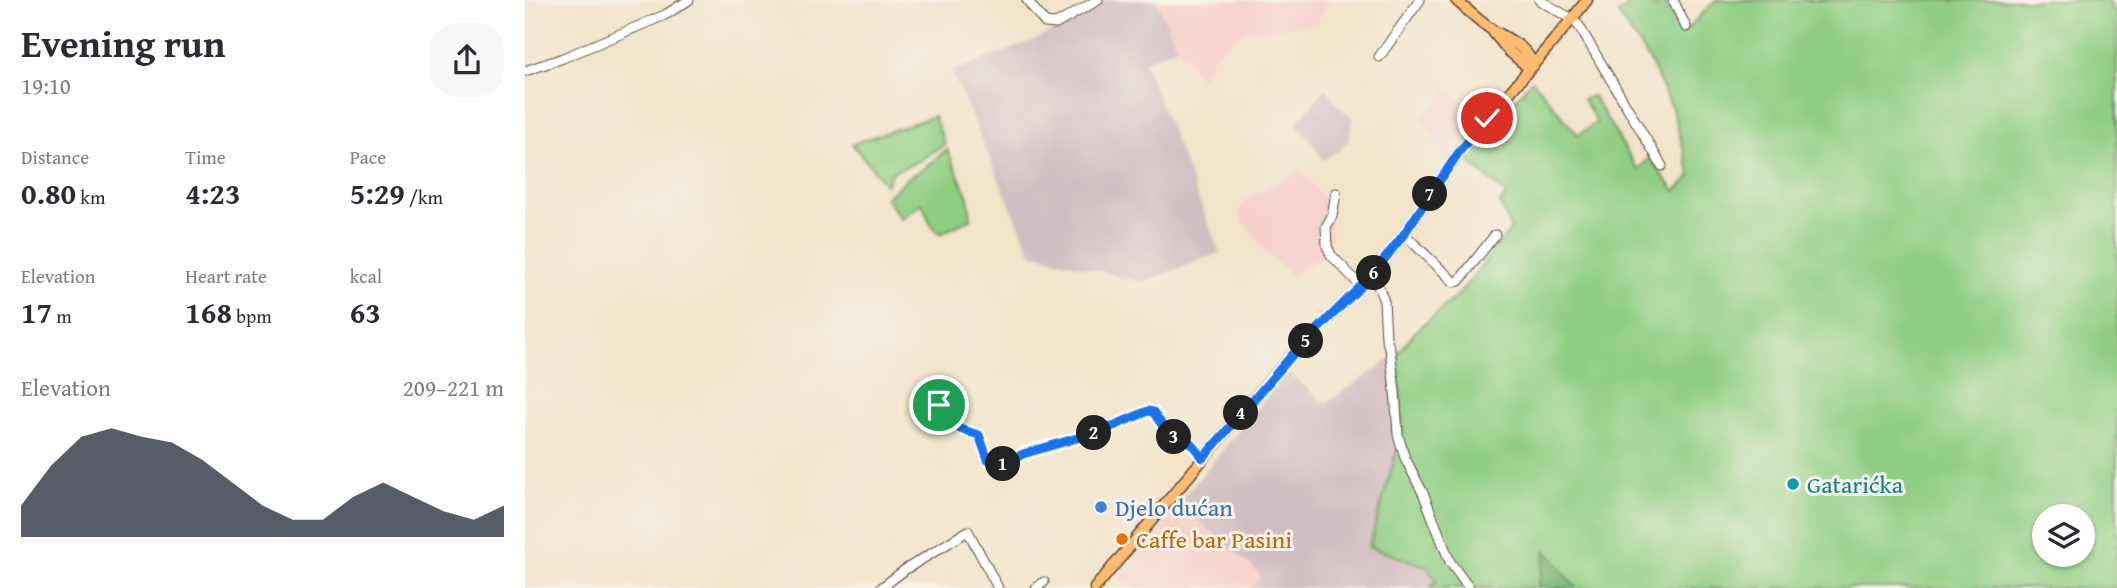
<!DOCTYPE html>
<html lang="en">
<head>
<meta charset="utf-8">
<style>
	body { margin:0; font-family:"Gentium Book Plus",serif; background:#f7f7f7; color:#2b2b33; height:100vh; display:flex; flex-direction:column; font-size:26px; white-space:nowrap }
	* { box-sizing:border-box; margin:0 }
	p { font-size:23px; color:#7c7c81 }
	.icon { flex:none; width:38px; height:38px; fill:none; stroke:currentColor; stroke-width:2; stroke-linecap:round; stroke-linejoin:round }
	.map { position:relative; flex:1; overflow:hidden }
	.panel { display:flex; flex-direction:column; background:#fff; width:525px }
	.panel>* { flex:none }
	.tools { position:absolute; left:1507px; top:504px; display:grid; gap:14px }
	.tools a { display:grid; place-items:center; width:63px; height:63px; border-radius:50%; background:#fff; box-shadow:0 2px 5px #0004; font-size:35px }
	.pin { position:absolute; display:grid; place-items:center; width:60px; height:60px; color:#fff; margin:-30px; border:4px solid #fff; border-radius:50%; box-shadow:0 2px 7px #0007 }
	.km { position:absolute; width:35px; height:35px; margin:-18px; border-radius:50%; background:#222; color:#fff; font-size:19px; line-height:35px; text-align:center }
	.round { display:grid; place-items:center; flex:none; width:74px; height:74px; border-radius:28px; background:#f7f7f7 }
	.head { display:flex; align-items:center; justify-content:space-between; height:119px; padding:0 21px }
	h1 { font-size:38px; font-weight:700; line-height:52px }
	.metrics { display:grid; grid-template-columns:repeat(3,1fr); gap:10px; height:119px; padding:7px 21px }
	.metrics div { display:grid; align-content:center }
	.metrics b { font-size:30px; font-weight:700 }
	.metrics small { font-size:19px; font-weight:400 }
	.metrics p { font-size:19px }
	.chart { height:196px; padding:14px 21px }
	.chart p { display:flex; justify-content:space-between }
	.chart svg { width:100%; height:126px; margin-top:7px; fill:#111827; opacity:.7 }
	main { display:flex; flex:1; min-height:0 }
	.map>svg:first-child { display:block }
	.built { fill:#f7d0cb }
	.industrial { fill:#d2bec2 }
	.green { fill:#8fcd82; stroke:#657c50; stroke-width:2; fill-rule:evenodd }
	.forest { fill:#73b070; stroke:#576d47; stroke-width:2 }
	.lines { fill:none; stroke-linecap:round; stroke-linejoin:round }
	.minor-casing { stroke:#564638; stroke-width:11 }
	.major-casing { stroke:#564638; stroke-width:13 }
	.minor { stroke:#fff; stroke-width:9 }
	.major { stroke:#ffbb71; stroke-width:10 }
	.route-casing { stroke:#fff; stroke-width:14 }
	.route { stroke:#1a73e8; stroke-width:9 }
	.culture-dot { fill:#0f9aa8; stroke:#f7f3e8; stroke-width:2.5 }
	.shop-dot { fill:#3f7fe0; stroke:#f7f3e8; stroke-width:2.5 }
	.food-dot { fill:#e8710a; stroke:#f7f3e8; stroke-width:2.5 }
	.labels { text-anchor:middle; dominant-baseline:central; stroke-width:6; stroke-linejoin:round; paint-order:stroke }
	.culture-label { font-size:24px; fill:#0d838f; stroke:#f7f3e8; text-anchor:start }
	.shop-label { font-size:24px; fill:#366cbe; stroke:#f7f3e8; text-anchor:start }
	.food-label { font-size:24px; fill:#c56008; stroke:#f7f3e8; text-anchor:start }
</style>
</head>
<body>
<main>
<section class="panel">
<div class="head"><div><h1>Evening run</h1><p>19:10</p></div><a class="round"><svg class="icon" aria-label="share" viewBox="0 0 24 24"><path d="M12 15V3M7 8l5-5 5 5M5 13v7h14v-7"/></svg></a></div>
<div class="metrics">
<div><p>Distance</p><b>0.80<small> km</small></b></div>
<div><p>Time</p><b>4:23</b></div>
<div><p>Pace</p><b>5:29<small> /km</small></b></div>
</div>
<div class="metrics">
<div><p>Elevation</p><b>17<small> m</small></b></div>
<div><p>Heart rate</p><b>168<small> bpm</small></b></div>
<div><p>kcal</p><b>63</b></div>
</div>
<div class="chart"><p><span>Elevation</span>209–221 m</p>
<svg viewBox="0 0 160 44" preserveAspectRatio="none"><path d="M0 44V33L10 19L20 9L30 6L40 9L50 11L60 17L70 25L80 33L90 38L100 38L110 30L120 25L130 30L140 35L150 38L160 33V44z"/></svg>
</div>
</section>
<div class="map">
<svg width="1592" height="588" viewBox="0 0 1592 588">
	<rect width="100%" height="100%" fill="#f7f3e8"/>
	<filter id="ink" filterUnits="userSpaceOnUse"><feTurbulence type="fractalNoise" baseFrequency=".0143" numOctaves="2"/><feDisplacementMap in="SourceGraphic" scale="14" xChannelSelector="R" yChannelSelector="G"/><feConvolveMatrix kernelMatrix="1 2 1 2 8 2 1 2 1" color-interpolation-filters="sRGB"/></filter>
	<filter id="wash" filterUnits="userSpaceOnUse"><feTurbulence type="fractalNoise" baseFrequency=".00686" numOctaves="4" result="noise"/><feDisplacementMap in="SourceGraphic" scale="28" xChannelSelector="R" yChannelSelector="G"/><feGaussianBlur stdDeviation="1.57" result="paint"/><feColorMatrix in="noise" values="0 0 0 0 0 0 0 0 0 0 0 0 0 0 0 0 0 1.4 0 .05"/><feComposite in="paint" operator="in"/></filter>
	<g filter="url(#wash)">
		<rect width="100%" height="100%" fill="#f2e3c9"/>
		<g class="built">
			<polygon points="631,0 806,0 791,23 717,33 694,52 676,79 652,47"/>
			<polygon points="924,89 955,114 931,142 924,157 919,162 916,149 901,126 894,121"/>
			<polygon points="775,169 807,209 803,252 767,276 739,251 713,213 720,200"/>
			<polygon points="654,503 735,574 735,577 732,583 723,588 607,588 594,577"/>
		</g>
		<g class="industrial">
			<polygon points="582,0 631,0 652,47 619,62 695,253 617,282 506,253 427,72 512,39 572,3"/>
			<polygon points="801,88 814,106 828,119 823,141 815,150 798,160 790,146 771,123"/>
			<polygon points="872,355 878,429 844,547 901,566 912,581 905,588 723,588 732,583 735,577 734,573 654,503 762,372 801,403"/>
		</g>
		<g class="green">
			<path d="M1102,0H1124L1129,9L1139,0L1157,34L1191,0H1582L1592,15V588H1051L1021,552L1013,588H905L912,581L901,566L844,547L878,429L872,355L890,332L934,294L986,229L975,203L982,195L941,159L1007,80L1053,135L1072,122L1058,99L1068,96L1113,170L1124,158L1150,191L1166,176L1147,108L1125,61L1093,14L1105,5ZM1519,516H1558V555H1519Z"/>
			<polygon points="409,116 420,144 392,162 367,172 361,185 327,144"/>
			<polygon points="422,149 443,197 446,219 415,234 406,225 397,203 376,219 361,198 381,179 401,167"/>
		</g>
		<polygon class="forest" points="1021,551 1051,588 1013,588"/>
	</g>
	<g filter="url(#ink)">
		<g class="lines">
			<g class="minor-casing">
				<g id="minor">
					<polyline points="502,0 520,23 531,24 573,0"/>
					<polyline points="1014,0 1047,19 1054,26 1137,166"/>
					<polyline points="1148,0 1161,27"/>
					<polyline points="854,57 895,0"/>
					<polyline points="0,71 38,58 140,15 164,0"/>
					<polyline points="811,193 807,216 801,227 802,246 806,255 836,286"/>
					<polyline points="879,234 929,282 934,281 970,235"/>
					<polyline points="848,274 859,301 861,338 865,350 870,390 873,435 880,458 899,495 925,562 944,588"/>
					<path d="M414,405C429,428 427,428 454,435L463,460L470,465L478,464L498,454L579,430L623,411L628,412L644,434L665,441L678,458"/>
					<polyline points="356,588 381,569 443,531 473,588"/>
					<polyline points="511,588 519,582"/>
				</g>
			</g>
			<g class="major-casing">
				<g id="major">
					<path d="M931,0C942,10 954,21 966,29C982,39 1003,46 1008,66"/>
					<polyline points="969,33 984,51 1005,69"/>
					<polyline points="570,588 719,410 769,353 848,274 879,234 934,152 1047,19 1062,0"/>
				</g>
			</g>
			<use href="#minor" class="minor"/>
			<use href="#major" class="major"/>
		</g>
	</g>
	<g class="lines" filter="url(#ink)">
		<g class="route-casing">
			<path id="route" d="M414,405C429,429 427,427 454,435L463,460L470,465L478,464L498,454L579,430L623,411L628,412C634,419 638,429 646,435C653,441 648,436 657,438C666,440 672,451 678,458L769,353L848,274L879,234L934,152L962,118"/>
		</g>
		<use href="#route" class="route"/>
	</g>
	<circle class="culture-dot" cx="1268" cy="484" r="7"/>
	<circle class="shop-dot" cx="576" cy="507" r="7"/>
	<circle class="food-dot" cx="597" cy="539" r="7"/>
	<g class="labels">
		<g class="culture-label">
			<text x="1282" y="484">Gatarićka</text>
		</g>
		<g class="shop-label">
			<text x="590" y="507">Djelo dućan</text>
		</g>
		<g class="food-label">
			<text x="611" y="539">Caffe bar Pasini</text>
		</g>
	</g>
</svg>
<div class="tools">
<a><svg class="icon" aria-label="layers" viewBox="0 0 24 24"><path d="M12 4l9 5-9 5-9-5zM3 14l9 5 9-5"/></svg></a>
</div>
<div class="pin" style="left:414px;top:405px;background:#1e9e55"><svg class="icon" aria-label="arrive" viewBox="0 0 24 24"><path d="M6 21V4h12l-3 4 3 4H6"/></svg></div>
<div class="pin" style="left:962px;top:118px;background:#d93025"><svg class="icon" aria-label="check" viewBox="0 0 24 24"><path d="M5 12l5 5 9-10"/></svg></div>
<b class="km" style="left:478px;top:464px">1</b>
<b class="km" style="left:569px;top:433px">2</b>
<b class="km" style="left:649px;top:437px">3</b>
<b class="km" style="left:716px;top:413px">4</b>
<b class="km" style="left:781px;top:341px">5</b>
<b class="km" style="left:849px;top:273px">6</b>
<b class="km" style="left:905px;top:194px">7</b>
</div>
</main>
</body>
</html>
